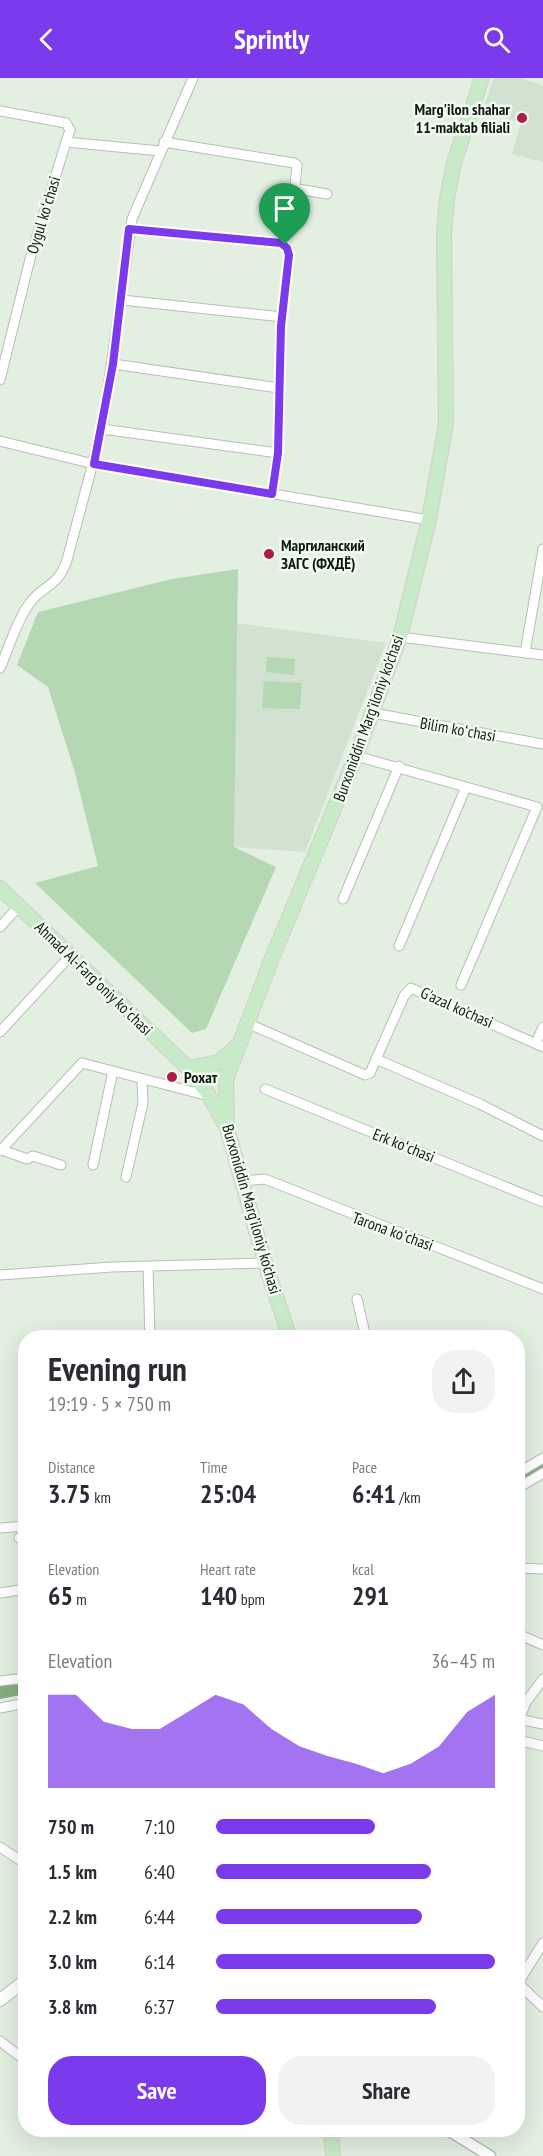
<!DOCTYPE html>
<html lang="en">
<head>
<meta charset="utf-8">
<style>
	body { margin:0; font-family:"PT Sans Narrow",sans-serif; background:#f2f2f3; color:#2b2b33; height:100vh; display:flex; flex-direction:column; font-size:22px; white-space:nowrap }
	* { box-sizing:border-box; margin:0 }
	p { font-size:20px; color:#7c7c81 }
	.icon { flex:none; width:33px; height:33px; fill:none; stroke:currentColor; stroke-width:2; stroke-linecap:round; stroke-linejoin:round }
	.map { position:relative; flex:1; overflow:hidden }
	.panel { position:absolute; left:18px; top:1252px; width:507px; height:807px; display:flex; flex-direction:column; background:#fff; border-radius:24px; box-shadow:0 6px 24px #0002 }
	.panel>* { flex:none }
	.pin { position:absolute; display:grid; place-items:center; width:51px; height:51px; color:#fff; margin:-62px -26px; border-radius:50% 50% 50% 0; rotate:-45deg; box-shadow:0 0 6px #0007 }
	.pin .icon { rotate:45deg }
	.round { display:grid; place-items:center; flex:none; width:63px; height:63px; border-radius:24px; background:#f2f2f3 }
	.overview { display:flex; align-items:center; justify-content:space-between; height:102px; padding:0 30px }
	h1 { font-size:33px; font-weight:600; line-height:45px }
	.stats { display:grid; grid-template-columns:repeat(3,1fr); gap:9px; height:102px; padding:6px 30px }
	.stats div { display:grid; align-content:center }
	.stats b { font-size:26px; font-weight:600 }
	.stats small { font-size:16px; font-weight:400 }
	.stats p { font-size:16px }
	.chart { height:168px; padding:12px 30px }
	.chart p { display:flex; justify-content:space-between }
	.chart svg { width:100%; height:108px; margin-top:6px; fill:#7c3aed; opacity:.7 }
	.action { display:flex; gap:12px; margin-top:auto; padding:12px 30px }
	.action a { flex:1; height:69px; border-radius:24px; background:#7c3aed; color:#fff; font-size:24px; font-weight:600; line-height:69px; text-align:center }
	.action a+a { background:#f2f2f3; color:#2b2b33 }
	ul { padding:0 30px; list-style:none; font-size:20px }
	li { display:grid; grid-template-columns:96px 72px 1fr; align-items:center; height:45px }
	li i { height:15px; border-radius:8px; background:#7c3aed }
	header { display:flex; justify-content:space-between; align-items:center; height:78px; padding:0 30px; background:#7c3aed; color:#fff; font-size:27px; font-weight:600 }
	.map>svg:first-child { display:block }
	.built { fill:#d1e3d0 }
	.green { fill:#b5d7b3 }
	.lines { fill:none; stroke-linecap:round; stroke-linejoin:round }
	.river { stroke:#83ae81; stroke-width:14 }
	.minor-casing { stroke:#b4c1b3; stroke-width:11 }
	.tertiary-casing { stroke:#b4c1b3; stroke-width:13 }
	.secondary-casing { stroke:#b4c1b3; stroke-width:14 }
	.primary-casing { stroke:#d0d1d0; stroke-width:16 }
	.minor { stroke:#fff; stroke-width:9 }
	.tertiary { stroke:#fff; stroke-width:10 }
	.secondary { stroke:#fff; stroke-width:12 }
	.primary { stroke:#c9eac8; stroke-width:14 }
	.route-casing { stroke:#fff; stroke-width:12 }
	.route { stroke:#7c3aed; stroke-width:8 }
	.poi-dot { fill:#ae1b44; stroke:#effcee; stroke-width:2 }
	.labels { text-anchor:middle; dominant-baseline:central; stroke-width:5; stroke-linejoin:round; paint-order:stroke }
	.poi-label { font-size:16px; font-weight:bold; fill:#141914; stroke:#effcee; text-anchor:start }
	.street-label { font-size:16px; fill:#141914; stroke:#effcee }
</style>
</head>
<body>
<header><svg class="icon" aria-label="back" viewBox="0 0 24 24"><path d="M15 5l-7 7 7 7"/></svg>Sprintly<svg class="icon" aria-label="search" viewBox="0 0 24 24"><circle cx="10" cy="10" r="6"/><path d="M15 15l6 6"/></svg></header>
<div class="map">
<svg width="543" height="2078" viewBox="0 0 543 2078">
	<rect width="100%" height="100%" fill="#e2efe1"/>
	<g class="built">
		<polygon points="494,0 521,0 543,8 543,84 512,76 521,45 482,34"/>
		<polygon points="236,545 386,565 305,774 234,769"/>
	</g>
	<g class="green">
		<polygon points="238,491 234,769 276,789 206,951 192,955 35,805 98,788 75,695 48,609 17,587 38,534 172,501"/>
		<polygon points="267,579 295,581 294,597 266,594"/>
		<polygon points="264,603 302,605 300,631 262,630"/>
	</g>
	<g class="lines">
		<g class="river">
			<polyline points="518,1400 543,1386"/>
			<polyline points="0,1614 26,1609"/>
		</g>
		<g class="minor-casing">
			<g id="minor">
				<polyline points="0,33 66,45 70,52 66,64"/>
				<polyline points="164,64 294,85 297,87 295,108 298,111 327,116"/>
				<polyline points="129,151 281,165 287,169 289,177 281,248 278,375 272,416"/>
				<polyline points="122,222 282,239"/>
				<polyline points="113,286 279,310"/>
				<polyline points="0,302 30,181 66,64 160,73"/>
				<polyline points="102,351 278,375"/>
				<polyline points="0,363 94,386 429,442"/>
				<polyline points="400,559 543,577"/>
				<polyline points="525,575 543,471"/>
				<path d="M0,590C9,570 16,544 29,526C43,506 57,511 67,482L102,351L132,141L193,0"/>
				<polyline points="373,635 543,666"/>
				<polyline points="356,678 537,729 461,907"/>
				<polyline points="343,821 399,688"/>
				<polyline points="0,849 19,828"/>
				<polyline points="399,868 466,709"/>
				<polyline points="247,945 365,997 370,995 404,918 411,910 543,969"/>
				<polyline points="0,954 71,877"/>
				<polyline points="536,965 543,949"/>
				<polyline points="376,981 480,1026 543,1058"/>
				<polyline points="265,1011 543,1124"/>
				<polyline points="2,1072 27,1081 33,1078 61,1087"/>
				<polyline points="0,1073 82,985 209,1018"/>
				<polyline points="93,1087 113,993"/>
				<polyline points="126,1099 143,1025 142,1001"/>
				<polyline points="242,1103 265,1101 543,1211"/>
				<polyline points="148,1189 150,1260"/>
				<polyline points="0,1197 112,1189 265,1185"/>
				<polyline points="357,1221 366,1260"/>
				<polyline points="518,1395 543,1380"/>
				<polyline points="518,1410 543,1395"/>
				<polyline points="0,1450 26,1448"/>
				<polyline points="19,1460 26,1459"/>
				<polyline points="518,1490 543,1491"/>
				<polyline points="0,1515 26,1511"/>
				<polyline points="518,1556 543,1567"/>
				<polyline points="0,1603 26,1600"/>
				<polyline points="0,1630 26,1625"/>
				<polyline points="518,1641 543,1646"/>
				<polyline points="519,1642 526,1624 543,1601"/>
				<polyline points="518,1662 543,1668"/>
				<polyline points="0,1769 26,1786"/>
				<polyline points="543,1865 518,1905 543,1929"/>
				<polyline points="0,1963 26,1983"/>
			</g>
		</g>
		<g class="tertiary-casing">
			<polyline id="tertiary" points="448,2052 490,2078"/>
		</g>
		<g class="secondary-casing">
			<polyline id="secondary" points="0,1922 26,1902"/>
		</g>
		<g class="primary-casing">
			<g id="primary">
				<polyline points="0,810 188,990 226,1002"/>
				<polyline points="225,1047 207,1014 188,990 219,984 237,968"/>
				<polyline points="290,1260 265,1185 227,1050 226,1002 272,880 356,678 400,559 429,442 446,345 444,156 447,121 454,85 482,0"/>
				<polyline points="331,2052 333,2078"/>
			</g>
		</g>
		<use href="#minor" class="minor"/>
		<use href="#tertiary" class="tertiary"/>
		<use href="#secondary" class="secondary"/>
		<use href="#primary" class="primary"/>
	</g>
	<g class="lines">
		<g class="route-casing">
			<polygon id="route" points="129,151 281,165 287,170 289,177 281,248 278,375 272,416 94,386 113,286"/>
		</g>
		<use href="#route" class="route"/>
	</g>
	<g class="poi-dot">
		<circle cx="522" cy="40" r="6"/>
		<circle cx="269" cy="476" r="6"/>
		<circle cx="172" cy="999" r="6"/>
	</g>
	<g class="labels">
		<g class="poi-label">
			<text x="510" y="31" text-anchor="end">Marg'ilon shahar<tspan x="510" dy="18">11-maktab filiali</tspan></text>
			<text x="281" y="467">Маргиланский<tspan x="281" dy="18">ЗАГС (ФХДЁ)</tspan></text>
			<text x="184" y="999">Рохат</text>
		</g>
		<g class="street-label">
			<text transform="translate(43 137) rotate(-73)">Oygul koʻchasi</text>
			<text transform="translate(368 640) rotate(-70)">Burxoniddin Marg’iloniy ko’chasi</text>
			<text transform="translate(458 651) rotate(10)">Bilim koʻchasi</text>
			<text transform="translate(94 900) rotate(44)">Ahmad Al-Fargʻoniy koʻchasi</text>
			<text transform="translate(457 929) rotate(24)">G'azal ko'chasi</text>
			<text transform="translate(404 1067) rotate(22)">Erk koʻchasi</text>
			<text transform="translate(252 1131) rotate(74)">Burxoniddin Marg’iloniy ko’chasi</text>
			<text transform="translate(393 1153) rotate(20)">Tarona koʻchasi</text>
		</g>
	</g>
</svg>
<div class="pin" style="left:285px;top:167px;background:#1e9e55"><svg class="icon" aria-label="arrive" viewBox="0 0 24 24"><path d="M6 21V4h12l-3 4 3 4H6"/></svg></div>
<section class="panel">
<div class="overview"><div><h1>Evening run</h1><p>19:19 · 5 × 750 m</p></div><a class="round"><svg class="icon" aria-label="share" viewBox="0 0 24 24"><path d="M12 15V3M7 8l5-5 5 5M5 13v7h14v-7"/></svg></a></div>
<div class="stats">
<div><p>Distance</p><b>3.75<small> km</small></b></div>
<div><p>Time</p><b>25:04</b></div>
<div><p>Pace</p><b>6:41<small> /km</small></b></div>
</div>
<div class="stats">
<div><p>Elevation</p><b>65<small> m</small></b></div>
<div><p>Heart rate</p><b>140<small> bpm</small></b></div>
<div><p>kcal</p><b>291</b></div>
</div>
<div class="chart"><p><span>Elevation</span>36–45 m</p>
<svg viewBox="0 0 160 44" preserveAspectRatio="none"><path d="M0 44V6L10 6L20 17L30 20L40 20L50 13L60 6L70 10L80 20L90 27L100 31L110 34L120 38L130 34L140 27L150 13L160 6V44z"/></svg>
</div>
<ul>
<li><b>750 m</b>7:10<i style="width:57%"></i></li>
<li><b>1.5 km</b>6:40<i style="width:77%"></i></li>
<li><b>2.2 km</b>6:44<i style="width:74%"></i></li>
<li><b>3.0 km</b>6:14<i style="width:100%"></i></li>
<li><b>3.8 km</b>6:37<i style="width:79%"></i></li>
</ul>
<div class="action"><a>Save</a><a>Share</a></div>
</section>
</div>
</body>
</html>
